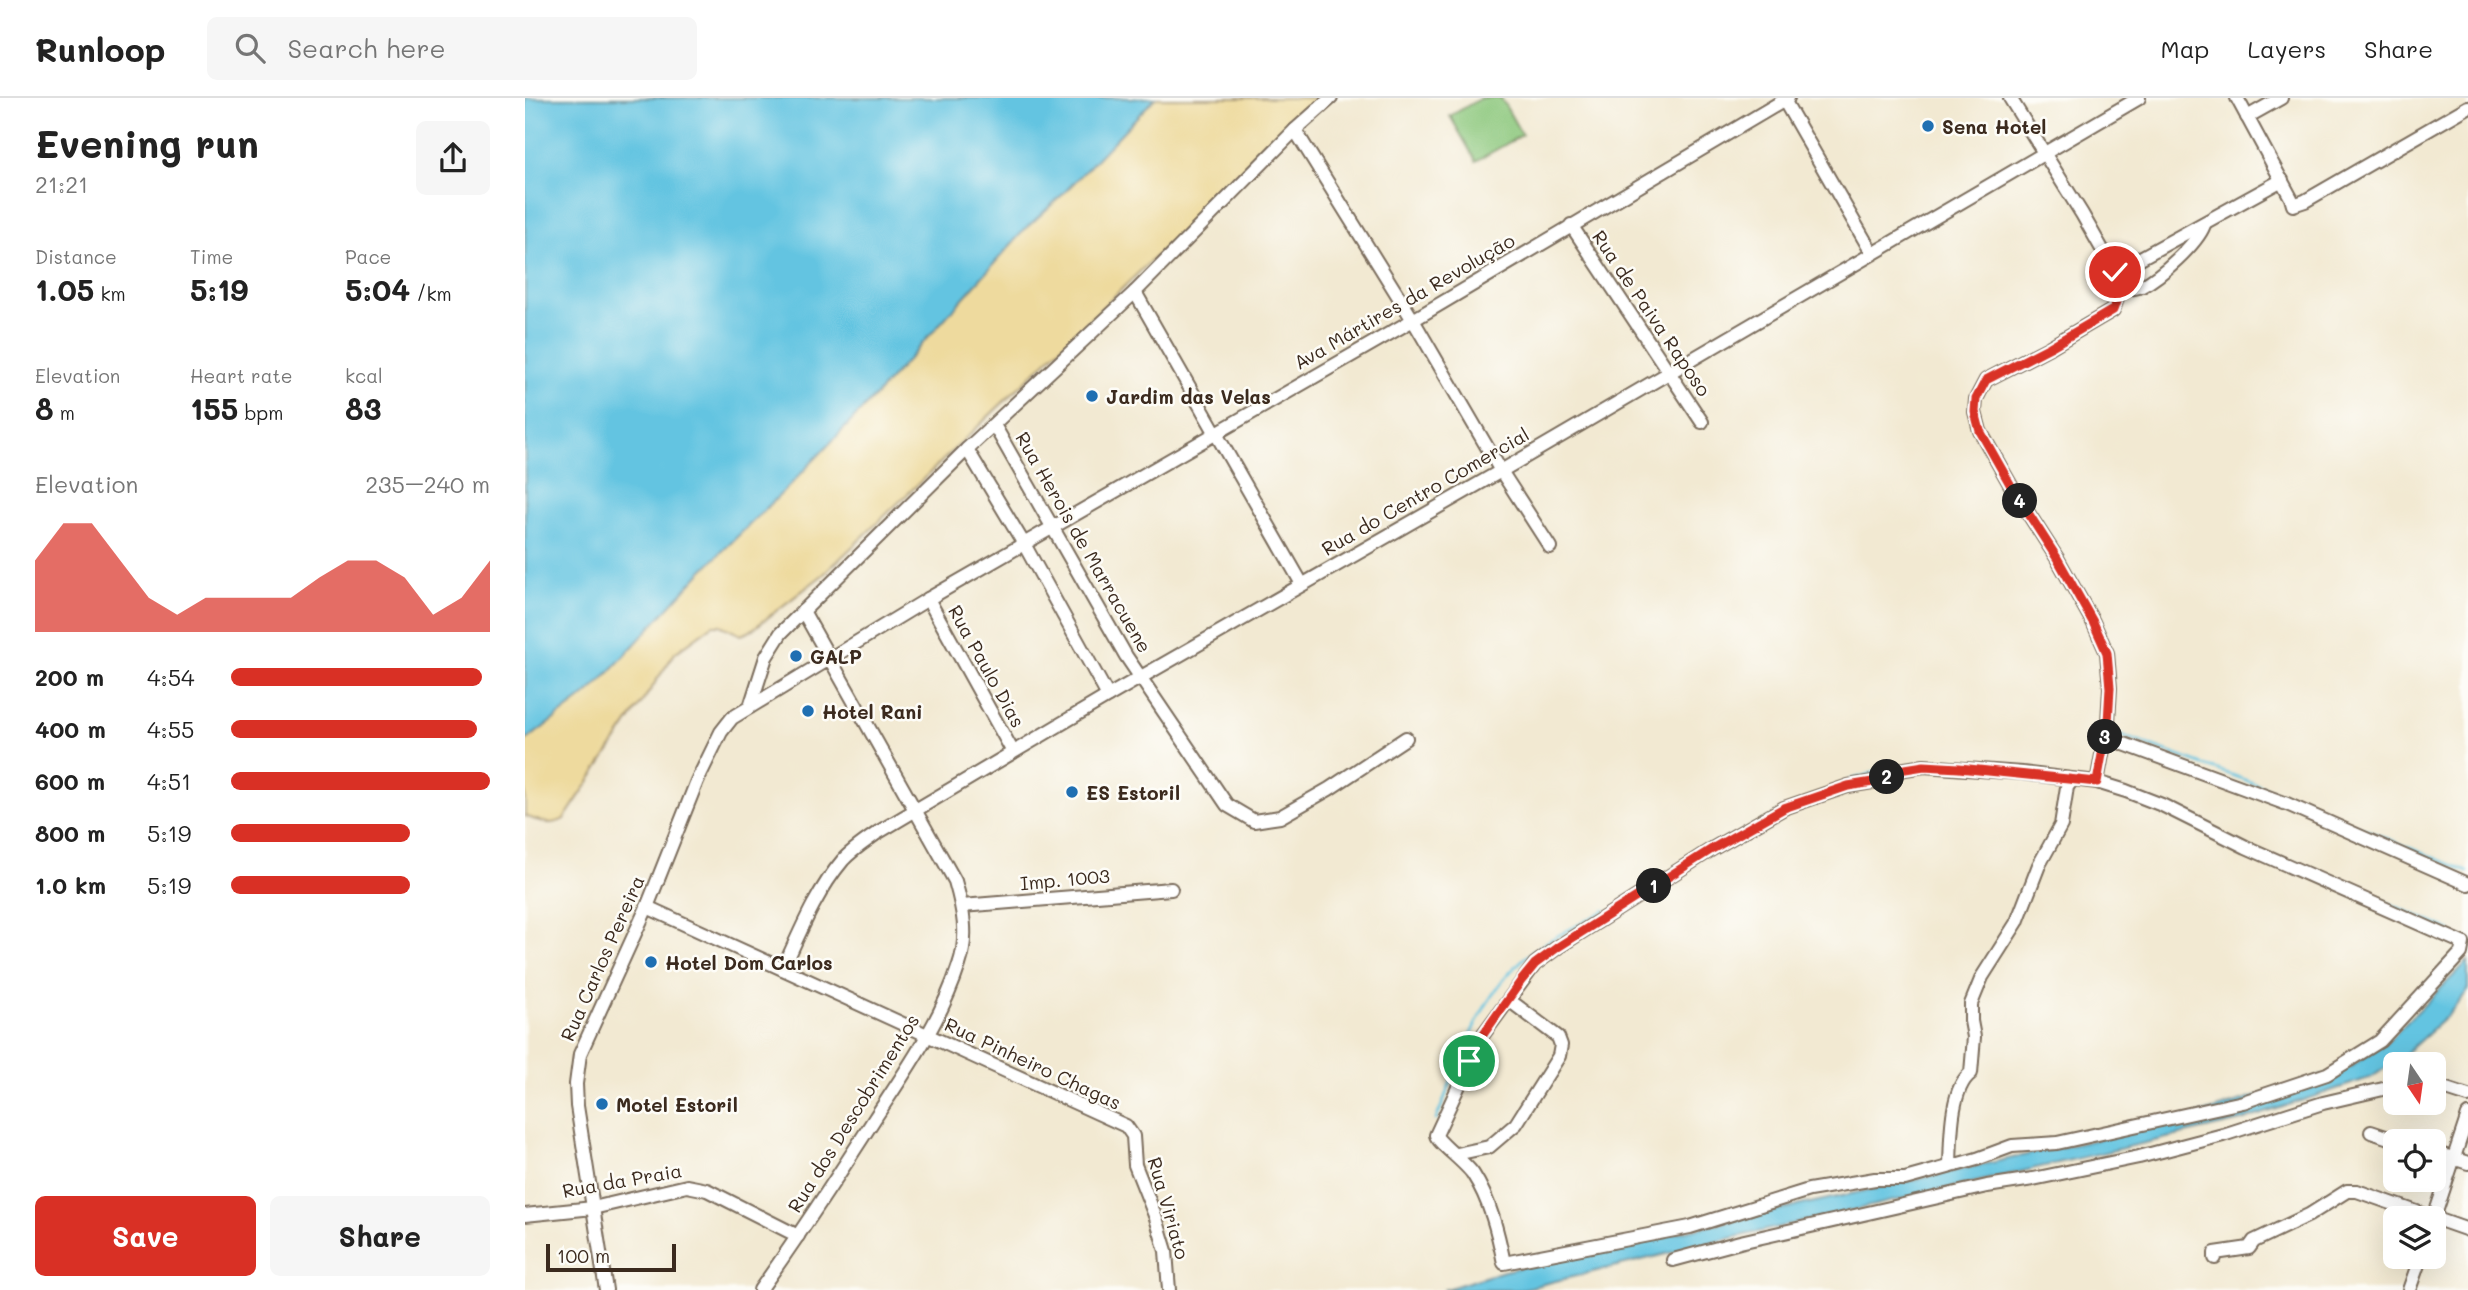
<!DOCTYPE html>
<html lang="en">
<head>
<meta charset="utf-8">
<style>
	body { margin:0; font-family:Mali,sans-serif; background:#f6f6f6; color:#222; height:100vh; display:flex; flex-direction:column; font-size:26px; white-space:nowrap }
	* { box-sizing:border-box; margin:0 }
	p { font-size:23px; color:#767676 }
	.icon { flex:none; width:38px; height:38px; fill:none; stroke:currentColor; stroke-width:2; stroke-linecap:round; stroke-linejoin:round }
	.map { position:relative; flex:1; overflow:hidden }
	.side { display:flex; flex-direction:column; background:#fff; width:525px }
	.side>* { flex:none }
	.needle { width:46px; rotate:167deg }
	.buttons { position:absolute; left:1858px; top:954px; display:grid; gap:14px }
	.buttons a { display:grid; place-items:center; width:63px; height:63px; border-radius:10px; background:#fff; box-shadow:0 7px 28px #0002; font-size:35px }
	.scale { position:absolute; left:21px; bottom:18px; width:130px; box-sizing:border-box; padding-left:7px; border:4px solid #3b2a1e; border-top:0; font-size:19px; line-height:24px; white-space:nowrap; color:#3b2a1e; -webkit-text-stroke:5px #fdfcf7; paint-order:stroke }
	.pin { position:absolute; display:grid; place-items:center; width:60px; height:60px; color:#fff; margin:-30px; border:4px solid #fff; border-radius:50%; box-shadow:0 2px 7px #0007 }
	.km { position:absolute; width:35px; height:35px; margin:-18px; border-radius:50%; background:#222; color:#fff; font-size:19px; line-height:35px; text-align:center }
	.round { display:grid; place-items:center; flex:none; width:74px; height:74px; border-radius:10px; background:#f6f6f6 }
	.headline { display:flex; align-items:center; justify-content:space-between; height:119px; padding:0 35px }
	h1 { font-size:38px; font-weight:700; line-height:52px }
	.stats { display:grid; grid-template-columns:repeat(3,1fr); gap:10px; height:119px; padding:7px 35px }
	.stats div { display:grid; align-content:center }
	.stats b { font-size:30px; font-weight:700 }
	.stats small { font-size:19px; font-weight:400 }
	.stats p { font-size:19px }
	.chart { height:196px; padding:14px 35px }
	.chart p { display:flex; justify-content:space-between }
	.chart svg { width:100%; height:126px; margin-top:7px; fill:#d93025; opacity:.7 }
	.cta { display:flex; gap:14px; margin-top:auto; padding:14px 35px }
	.cta a { flex:1; height:80px; border-radius:10px; background:#d93025; color:#fff; font-size:28px; font-weight:700; line-height:80px; text-align:center }
	.cta a+a { background:#f6f6f6; color:#222 }
	ul { padding:0 35px; list-style:none; font-size:23px }
	li { display:grid; grid-template-columns:112px 84px 1fr; align-items:center; height:52px }
	li i { height:18px; border-radius:9px; background:#d93025 }
	header { display:flex; align-items:center; gap:42px; box-sizing:border-box; height:98px; padding:0 35px; background:#fff; border-bottom:2px solid #e0e0e0 }
	header strong { font-size:33px }
	nav { display:flex; gap:38px; margin-inline-start:auto; font-size:24px }
	.search { width:490px; height:63px; background:#f6f6f6; display:flex; align-items:center; gap:18px; box-sizing:border-box; padding:0 24px; border-radius:10px; color:#767676; font-size:26px }
	main { display:flex; flex:1; min-height:0 }
	.map>svg:first-child { display:block }
	.green { fill:#8bc77c; stroke:#63784d; stroke-width:2 }
	.sand { fill:#eeda9e; stroke:#94825e; stroke-width:2 }
	.water { fill:#63c4e1; stroke:#4f7780; stroke-width:2 }
	.lines { fill:none; stroke-linecap:round; stroke-linejoin:round }
	.stream { stroke:#63c4e1; stroke-width:2.5 }
	.minor-casing { stroke:#7b6d5d; stroke-width:16 }
	.minor { stroke:#fff; stroke-width:12 }
	.route-casing { stroke:#fff; stroke-width:14 }
	.route { stroke:#d93025; stroke-width:9 }
	.poi-dot { fill:#1f6fb2; stroke:#fdfcf7; stroke-width:2.5 }
	.labels { text-anchor:middle; dominant-baseline:central; stroke-width:5; stroke-linejoin:round; paint-order:stroke }
	.poi-label { font-size:19px; font-weight:bold; fill:#3b2a1e; stroke:#fdfcf7; text-anchor:start }
	.street-label { font-size:19px; fill:#3b2a1e; stroke:#fdfcf7 }
</style>
</head>
<body>
<header>
<strong>Runloop</strong>
<div class="search"><svg class="icon" aria-label="search" viewBox="0 0 24 24"><circle cx="10" cy="10" r="6"/><path d="M15 15l6 6"/></svg>Search here</div>
<nav><a>Map</a><a>Layers</a><a>Share</a></nav>
</header>
<main>
<section class="side">
<div class="headline"><div><h1>Evening run</h1><p>21:21</p></div><a class="round"><svg class="icon" aria-label="share" viewBox="0 0 24 24"><path d="M12 15V3M7 8l5-5 5 5M5 13v7h14v-7"/></svg></a></div>
<div class="stats">
<div><p>Distance</p><b>1.05<small> km</small></b></div>
<div><p>Time</p><b>5:19</b></div>
<div><p>Pace</p><b>5:04<small> /km</small></b></div>
</div>
<div class="stats">
<div><p>Elevation</p><b>8<small> m</small></b></div>
<div><p>Heart rate</p><b>155<small> bpm</small></b></div>
<div><p>kcal</p><b>83</b></div>
</div>
<div class="chart"><p><span>Elevation</span>235–240 m</p>
<svg viewBox="0 0 160 44" preserveAspectRatio="none"><path d="M0 44V19L10 6L20 6L30 19L40 32L50 38L60 32L70 32L80 32L90 32L100 25L110 19L120 19L130 25L140 38L150 32L160 19V44z"/></svg>
</div>
<ul>
<li><b>200 m</b>4:54<i style="width:97%"></i></li>
<li><b>400 m</b>4:55<i style="width:95%"></i></li>
<li><b>600 m</b>4:51<i style="width:100%"></i></li>
<li><b>800 m</b>5:19<i style="width:69%"></i></li>
<li><b>1.0 km</b>5:19<i style="width:69%"></i></li>
</ul>
<div class="cta"><a>Save</a><a>Share</a></div>
</section>
<div class="map">
<svg width="1943" height="1192" viewBox="0 0 1943 1192">
	<rect width="100%" height="100%" fill="#fdfcf7"/>
	<filter id="ink" filterUnits="userSpaceOnUse"><feTurbulence type="fractalNoise" baseFrequency=".0143" numOctaves="2"/><feDisplacementMap in="SourceGraphic" scale="14" xChannelSelector="R" yChannelSelector="G"/><feConvolveMatrix kernelMatrix="1 2 1 2 8 2 1 2 1" color-interpolation-filters="sRGB"/></filter>
	<filter id="wash" filterUnits="userSpaceOnUse"><feTurbulence type="fractalNoise" baseFrequency=".00686" numOctaves="4" result="noise"/><feDisplacementMap in="SourceGraphic" scale="28" xChannelSelector="R" yChannelSelector="G"/><feGaussianBlur stdDeviation="1.57" result="paint"/><feColorMatrix in="noise" values="0 0 0 0 0 0 0 0 0 0 0 0 0 0 0 0 0 1.4 0 .05"/><feComposite in="paint" operator="in"/></filter>
	<g filter="url(#wash)">
		<rect width="100%" height="100%" fill="#f2e9d2"/>
		<polygon class="green" points="956,0 976,0 997,37 951,63 925,18"/>
		<path class="sand" d="M630,0H796L299,476L224,534L216,537L195,527H188L150,555L39,721C25,729 14,723 0,718V643L56,601L76,583L175,475L265,387L353,295L499,132L536,98Z"/>
		<g class="water">
			<polygon points="0,0 630,0 536,98 499,132 353,295 265,387 175,475 76,583 56,601 0,643"/>
			<polygon points="1943,863 1943,893 1923,917 1879,957 1847,979 1716,1023 1202,1141 994,1192 918,1192 979,1173 1650,1024 1825,969 1862,944"/>
		</g>
		<g class="lines">
			<g class="stream">
				<polyline points="1592,636 1718,681 1943,774"/>
				<polyline points="1326,682 1370,668"/>
				<polyline points="1772,765 1926,833"/>
				<path d="M911,1022C934,965 955,893 1006,855C1028,838 1056,827 1080,812"/>
			</g>
		</g>
	</g>
	<g filter="url(#ink)">
		<g class="lines">
			<g class="minor-casing">
				<g id="minor">
					<polyline points="1485,0 1557,116 1590,174 1757,82"/>
					<polyline points="1712,0 1766,100 1768,107 1780,103 1943,9"/>
					<polyline points="1259,2 1347,155"/>
					<polyline points="1722,19 1756,0"/>
					<polyline points="770,32 888,222 976,373 1025,449"/>
					<polyline points="1046,127 1177,324"/>
					<path d="M1595,192C1602,191 1610,191 1617,188C1635,179 1672,146 1679,127"/>
					<polyline points="610,194 777,486"/>
					<polyline points="469,327 601,558 702,707 729,723 755,719 804,691 881,640"/>
					<polyline points="442,351 499,446 583,598"/>
					<polyline points="403,501 488,654"/>
					<polyline points="225,609 241,559 256,535 442,351 610,194 770,32 806,0"/>
					<polyline points="1580,639 1762,706 1943,786"/>
					<path d="M1399,668L1497,675L1572,684L1601,693L1637,707L1721,749L1938,845L1936,855L1855,943L1802,976L1718,1004L1532,1045L1487,1048L1452,1061L1380,1081H1350L1284,1092L1165,1129L979,1165C973,1135 965,1102 948,1076C940,1064 913,1045 911,1037L957,938L1010,866L1033,849L1187,751L1259,710L1323,688L1354,683L1374,672Z"/>
					<polyline points="1572,684 1583,624 1585,590 1582,555 1568,524 1532,460 1489,393 1455,333 1450,314 1451,301 1461,282 1525,249 1588,212 1595,192 1590,174"/>
					<polyline points="437,808 646,791"/>
					<polyline points="122,809 601,1028 608,1038 610,1067 631,1120 641,1153 644,1192"/>
					<path d="M258,871C275,834 291,794 318,762C327,752 341,743 352,735L583,598L976,373L1614,0"/>
					<polyline points="1909,987 1943,998"/>
					<polyline points="1846,1034 1873,1043"/>
					<polyline points="1909,1054 1943,1065"/>
					<polyline points="931,1056 964,1049 991,1026 1034,958 1036,947 1033,939 984,902"/>
					<path d="M1425,1067C1426,1042 1425,990 1446,975L1449,939L1446,923V906L1457,879L1492,824L1514,767L1536,727L1542,689L1547,682"/>
					<polyline points="0,1117 68,1110 162,1088 182,1092 273,1138"/>
					<polyline points="1909,1120 1943,1017"/>
					<polyline points="1690,1160 1690,1155 1724,1150 1729,1143 1784,1117 1822,1093 1832,1093 1943,1132"/>
					<polyline points="1148,1162 1215,1144 1462,1088 1508,1081 1614,1059 1698,1037 1798,1005 1871,988"/>
					<polyline points="81,1192 52,1008 51,986 55,956 122,809 172,683 196,634 207,620 403,501 888,222 1263,0"/>
					<path d="M235,1192C275,1136 313,1078 350,1020C382,971 416,923 434,867C444,838 438,811 430,783L278,513"/>
					<polyline points="1884,1192 1896,1158"/>
				</g>
			</g>
			<use href="#minor" class="minor"/>
		</g>
	</g>
	<g class="lines" filter="url(#ink)">
		<g class="route-casing">
			<polyline id="route" points="944,963 957,938 996,883 1010,866 1033,849 1187,751 1259,710 1323,688 1354,683 1374,672 1399,668 1434,670 1572,684 1583,624 1585,590 1582,555 1568,524 1532,460 1489,393 1455,333 1450,314 1451,301 1461,282 1525,249 1588,212 1595,192 1590,174"/>
		</g>
		<use href="#route" class="route"/>
	</g>
	<g class="poi-dot">
		<circle cx="1403" cy="28" r="7"/>
		<circle cx="567" cy="298" r="7"/>
		<circle cx="271" cy="558" r="7"/>
		<circle cx="283" cy="613" r="7"/>
		<circle cx="547" cy="694" r="7"/>
		<circle cx="126" cy="864" r="7"/>
		<circle cx="77" cy="1006" r="7"/>
	</g>
	<g class="labels">
		<g class="poi-label">
			<text x="1417" y="28">Sena Hotel</text>
			<text x="581" y="298">Jardim das Velas</text>
			<text x="285" y="558">GALP</text>
			<text x="297" y="613">Hotel Rani</text>
			<text x="561" y="694">ES Estoril</text>
			<text x="140" y="864">Hotel Dom Carlos</text>
			<text x="91" y="1006">Motel Estoril</text>
		</g>
		<g class="street-label">
			<text transform="translate(879 203) rotate(-30)">Ava Mártires da Revolução</text>
			<text transform="translate(1127 215) rotate(56)">Rua de Paiva Raposo</text>
			<text transform="translate(900 393) rotate(-30)">Rua do Centro Comercial</text>
			<text transform="translate(559 444) rotate(60)">Rua Herois de Marracuene</text>
			<text transform="translate(462 568) rotate(61)">Rua Paulo Dias</text>
			<text transform="translate(540 781) rotate(-5)">Imp. 1003</text>
			<text transform="translate(77 860) rotate(-66)">Rua Carlos Pereira</text>
			<text transform="translate(508 965) rotate(25)">Rua Pinheiro Chagas</text>
			<text transform="translate(328 1015) rotate(-58)">Rua dos Descobrimentos</text>
			<text transform="translate(97 1082) rotate(-10)">Rua da Praia</text>
			<text transform="translate(644 1110) rotate(74)">Rua Viriato</text>
		</g>
	</g>
</svg>
<div class="buttons">
<a><svg class="needle" viewBox="-14 -14 28 28"><path d="M0-13l5 13h-10z" fill="#e53935"/><path d="M0 13l5-13h-10z" fill="#767676"/></svg></a>
<a><svg class="icon" aria-label="locate" viewBox="0 0 24 24"><circle cx="12" cy="12" r="6"/><path d="M12 2v4M12 18v4M2 12h4M18 12h4"/></svg></a>
<a><svg class="icon" aria-label="layers" viewBox="0 0 24 24"><path d="M12 4l9 5-9 5-9-5zM3 14l9 5 9-5"/></svg></a>
</div>
<div class="scale">100 m</div>
<div class="pin" style="left:944px;top:963px;background:#1e9e55"><svg class="icon" aria-label="arrive" viewBox="0 0 24 24"><path d="M6 21V4h12l-3 4 3 4H6"/></svg></div>
<div class="pin" style="left:1590px;top:174px;background:#d93025"><svg class="icon" aria-label="check" viewBox="0 0 24 24"><path d="M5 12l5 5 9-10"/></svg></div>
<b class="km" style="left:1129px;top:788px">1</b>
<b class="km" style="left:1362px;top:679px">2</b>
<b class="km" style="left:1580px;top:639px">3</b>
<b class="km" style="left:1495px;top:403px">4</b>
</div>
</main>
</body>
</html>
